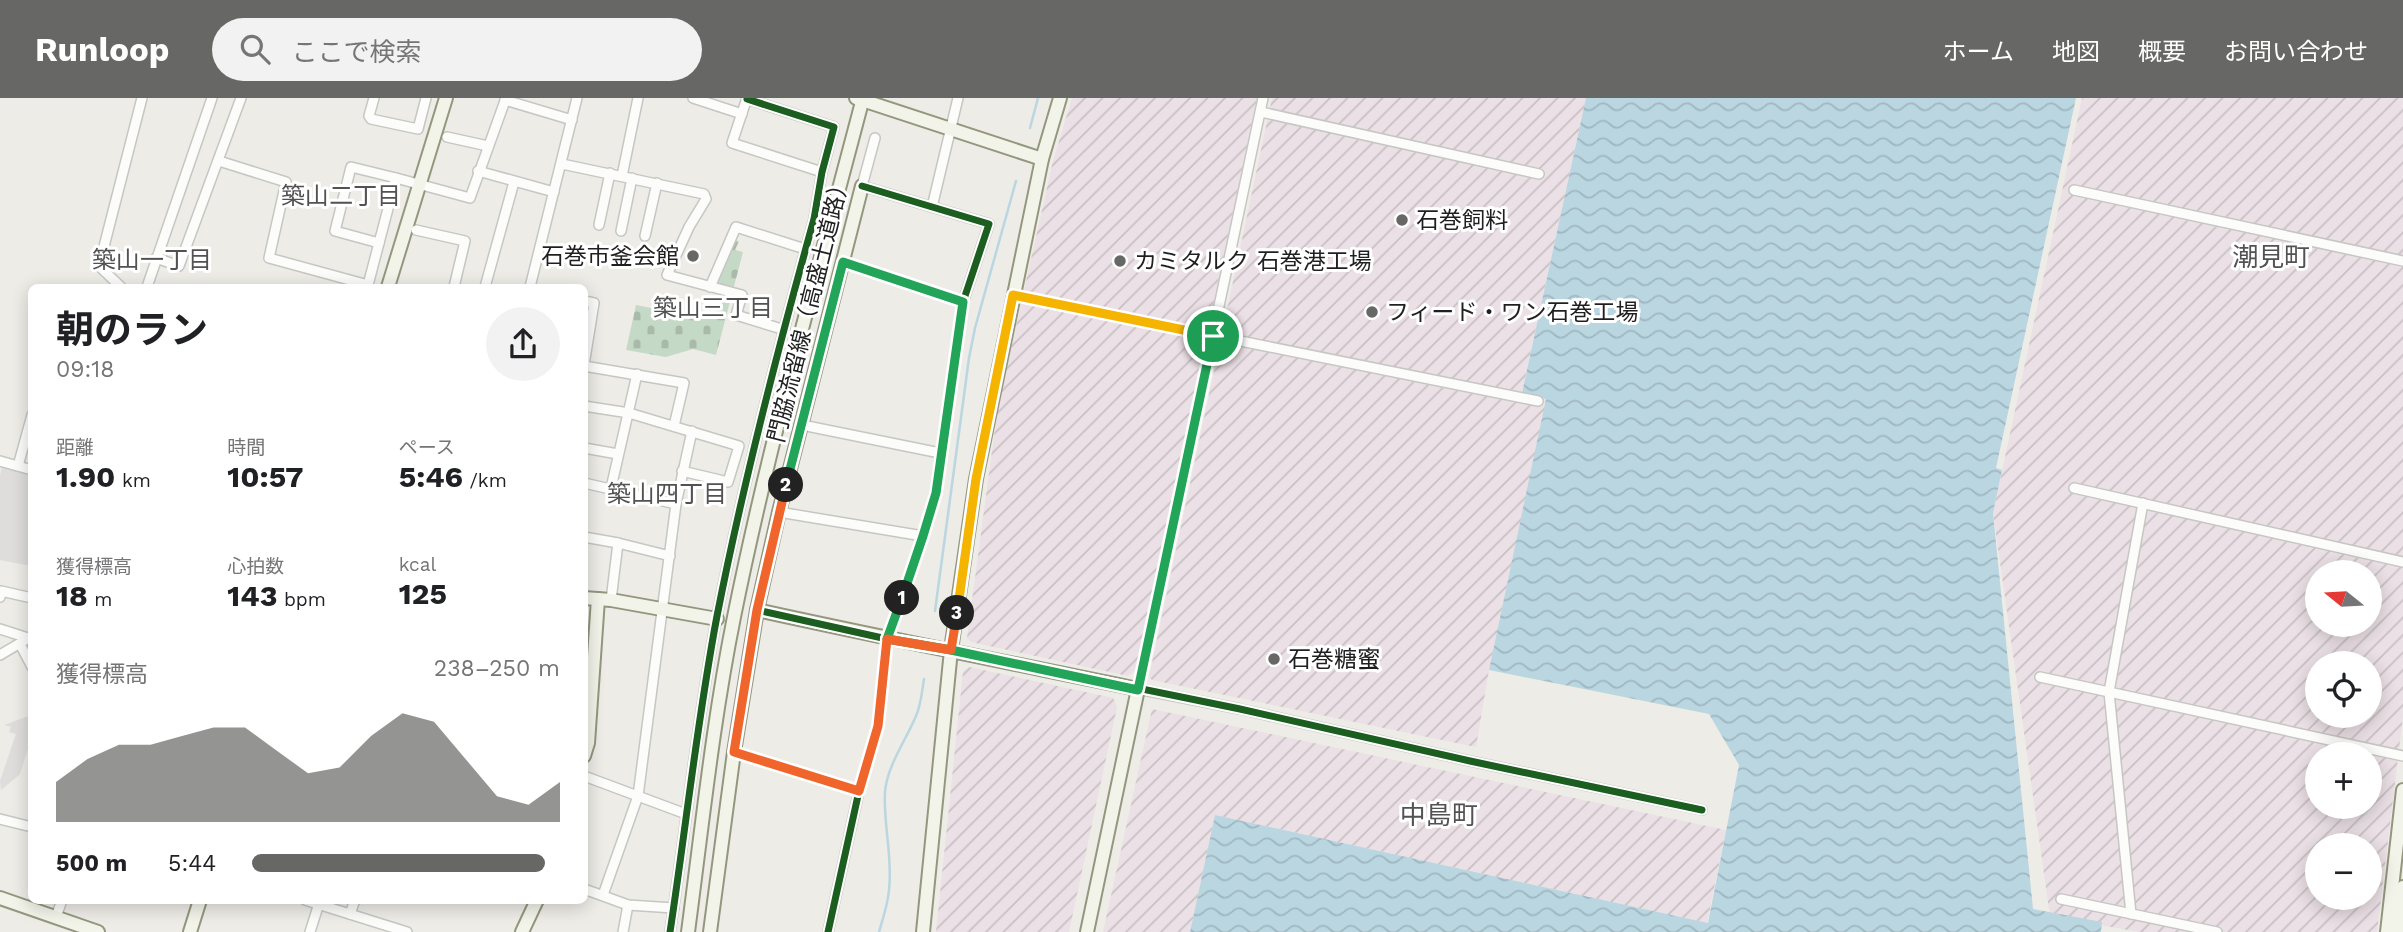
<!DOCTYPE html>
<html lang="ja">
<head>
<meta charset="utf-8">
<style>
	body { margin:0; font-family:"Work Sans","Noto Sans JP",sans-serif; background:#f2f2f2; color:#202124; height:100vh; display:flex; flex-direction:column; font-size:26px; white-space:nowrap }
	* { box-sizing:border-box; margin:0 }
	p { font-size:23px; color:#757577 }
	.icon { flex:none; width:38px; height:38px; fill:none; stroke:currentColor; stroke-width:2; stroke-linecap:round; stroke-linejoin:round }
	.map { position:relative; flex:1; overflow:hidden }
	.details { position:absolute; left:28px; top:186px; width:560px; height:620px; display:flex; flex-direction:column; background:#fff; border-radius:10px; box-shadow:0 4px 18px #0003 }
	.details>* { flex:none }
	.needle { width:46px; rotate:288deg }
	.tools { position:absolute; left:2305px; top:462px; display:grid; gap:14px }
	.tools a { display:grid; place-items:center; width:77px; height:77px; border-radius:50%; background:#fff; box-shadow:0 4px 18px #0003; font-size:35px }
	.pin { position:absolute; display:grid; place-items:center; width:60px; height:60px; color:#fff; margin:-30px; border:4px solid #fff; border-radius:50%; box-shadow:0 2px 7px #0007 }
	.km { position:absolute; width:35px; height:35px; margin:-18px; border-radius:50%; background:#222; color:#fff; font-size:19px; line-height:35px; text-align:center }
	.round { display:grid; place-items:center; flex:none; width:74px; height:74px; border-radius:37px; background:#f2f2f2 }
	.overview { display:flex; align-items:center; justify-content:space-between; height:119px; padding:0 28px }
	h1 { font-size:38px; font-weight:700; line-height:52px }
	.figures { display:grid; grid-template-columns:repeat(3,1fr); gap:10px; height:119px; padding:7px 28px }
	.figures div { display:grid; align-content:center }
	.figures b { font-size:30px; font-weight:700 }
	.figures small { font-size:19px; font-weight:400 }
	.figures p { font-size:19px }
	.chart { height:196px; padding:14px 28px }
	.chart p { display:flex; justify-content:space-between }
	.chart svg { width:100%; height:126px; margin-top:7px; fill:#676765; opacity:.7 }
	ul { padding:0 28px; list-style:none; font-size:23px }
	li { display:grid; grid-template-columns:112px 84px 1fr; align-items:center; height:52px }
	li i { height:18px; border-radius:9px; background:#676765 }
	header { display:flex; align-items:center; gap:42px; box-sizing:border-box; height:98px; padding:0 35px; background:#676765; color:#fff }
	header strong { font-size:33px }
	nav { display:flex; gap:38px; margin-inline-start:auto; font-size:24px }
	.search { width:490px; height:63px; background:#f2f2f2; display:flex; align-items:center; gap:18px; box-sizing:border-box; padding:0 24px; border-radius:38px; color:#757577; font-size:26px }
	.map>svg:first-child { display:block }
	.industrial { fill:url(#industrial-furrows); fill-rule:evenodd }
	.cemetery { fill:url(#cemetery-stones) }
	.parking { fill:#dedddb }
	.water { fill:url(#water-waves) }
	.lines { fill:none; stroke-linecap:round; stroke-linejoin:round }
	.stream { stroke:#bad6e1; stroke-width:2.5 }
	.street-casing { stroke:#c6c6c3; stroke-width:12 }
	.secondary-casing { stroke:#94977e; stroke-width:16 }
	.street { stroke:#fcfcfb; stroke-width:9 }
	.secondary { stroke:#f2f4ea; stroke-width:12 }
	.cycleway-casing { stroke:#fff; stroke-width:11 }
	.cycleway { stroke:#1b5e20; stroke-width:7 }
	.split-1-casing { stroke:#fff; stroke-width:14 }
	.split-2-casing { stroke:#fff; stroke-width:14 }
	.split-3-casing { stroke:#fff; stroke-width:14 }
	.split-4-casing { stroke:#fff; stroke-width:14 }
	.split-1 { stroke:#22a559; stroke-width:9 }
	.split-2 { stroke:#22a559; stroke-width:9 }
	.split-3 { stroke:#f0652b; stroke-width:9 }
	.split-4 { stroke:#f5b400; stroke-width:9 }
	.poi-dot { fill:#676765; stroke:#fff; stroke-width:2.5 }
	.labels { text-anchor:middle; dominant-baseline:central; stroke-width:6; stroke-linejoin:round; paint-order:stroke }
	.poi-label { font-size:23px; fill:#1f1f1f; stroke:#fff; text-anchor:start }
	.street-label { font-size:23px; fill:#1f1f1f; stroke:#fff }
	.neighbourhood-label { font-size:24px; fill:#525252; stroke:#fff }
	.quarter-label { font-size:26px; fill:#525252; stroke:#fff }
</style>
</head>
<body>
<header>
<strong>Runloop</strong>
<div class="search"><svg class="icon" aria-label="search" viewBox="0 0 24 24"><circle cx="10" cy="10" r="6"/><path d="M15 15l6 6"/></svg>ここで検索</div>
<nav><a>ホーム</a><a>地図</a><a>概要</a><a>お問い合わせ</a></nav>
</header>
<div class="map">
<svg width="2403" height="834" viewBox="0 0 2403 834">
	<defs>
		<pattern id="industrial-furrows" width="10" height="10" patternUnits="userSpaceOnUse" patternTransform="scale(1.75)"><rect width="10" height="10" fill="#ebe0e5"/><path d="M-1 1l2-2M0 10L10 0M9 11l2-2" fill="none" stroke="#c9c0c4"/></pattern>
		<pattern id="cemetery-stones" width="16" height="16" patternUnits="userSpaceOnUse" patternTransform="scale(1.75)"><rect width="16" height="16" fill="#c5d9c7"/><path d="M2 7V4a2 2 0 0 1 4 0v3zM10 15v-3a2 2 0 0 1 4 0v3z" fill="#a9baaa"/></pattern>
		<pattern id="water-waves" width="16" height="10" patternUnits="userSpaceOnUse" patternTransform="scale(1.75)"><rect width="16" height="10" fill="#bad6e1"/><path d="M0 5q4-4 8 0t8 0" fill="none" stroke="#9fb7c1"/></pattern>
	</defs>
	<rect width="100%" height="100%" fill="#edece7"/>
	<g class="industrial">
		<polygon points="1072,0 1257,0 1136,572 1128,578 971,544 967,540 998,308 1053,63"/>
		<polygon points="1272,0 1586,0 1522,294 1547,300 1489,572 1476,649 1152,582 1149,579"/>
		<path d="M2082,0H2403V618L2377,834H2139L2050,818L1993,415ZM2317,474H2370V527H2317ZM2317,565H2370V618H2317ZM2317,656H2370V709H2317ZM2317,747H2370V800H2317Z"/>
		<polygon points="969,569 1113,600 1117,609 1069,834 936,834 963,574"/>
		<polygon points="1152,611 1726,732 1707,825 1215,717 1190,834 1103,834"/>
	</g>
	<polygon class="cemetery" points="734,142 739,143 735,152 743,154 716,257 693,251 666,259 626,252 636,207 701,220 715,216 720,195 712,193"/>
	<g class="parking">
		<polygon points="3,364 31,372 31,468 0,462 0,378"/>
		<polygon points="31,617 31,641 20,676 1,692 0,683 16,636 9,634 11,629 4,627"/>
	</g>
	<polygon class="water" points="1586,0 2076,0 1996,370 2002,372 1993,415 2033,811 2102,824 2101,834 1190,834 1215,717 1708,825 1739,667 1709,616 1489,572 1546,301 1522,295"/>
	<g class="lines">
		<g class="stream">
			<polyline points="1030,30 1038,0"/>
			<polyline points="935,513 969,260 975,230 1016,83"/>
			<path d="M879,834C883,820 888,806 889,792C893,759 883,726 885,694C887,668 906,642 916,618C921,607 922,593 924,581"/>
		</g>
		<g class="street-casing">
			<g id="street">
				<polyline points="374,0 369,18 371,21 418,31 426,0"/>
				<polyline points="693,0 742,16"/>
				<polyline points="747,0 732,45 822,74"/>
				<polyline points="1263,0 1138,591 1240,611 1470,663 1702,712"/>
				<polyline points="505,2 572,22"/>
				<polyline points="1261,14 1539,76"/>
				<polyline points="447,39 488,48"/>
				<polyline points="219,63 286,84 269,160 368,187 396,80 470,100 506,0"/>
				<polyline points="562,66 704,96 706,101 689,129 667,177 742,197 736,217 785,232"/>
				<polyline points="478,73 554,94"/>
				<polyline points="622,78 638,0"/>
				<polyline points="2074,92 2403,163"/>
				<polyline points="932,109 958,0"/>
				<polyline points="599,127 610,75"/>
				<polyline points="416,132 465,143 454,189"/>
				<polyline points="621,133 632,80"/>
				<polyline points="645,138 657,85"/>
				<polyline points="379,145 335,133 351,69 396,80"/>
				<polyline points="156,160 179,168 241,0"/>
				<polyline points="843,164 963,204"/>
				<polyline points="121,189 99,168 142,0"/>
				<polyline points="147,189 212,0"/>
				<polyline points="485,189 514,84"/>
				<polyline points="530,189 577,0"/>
				<polyline points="710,189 736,129 805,151"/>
				<polyline points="1012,197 1538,303"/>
				<polyline points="584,203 594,205 584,267"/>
				<polyline points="584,268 684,285 674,328"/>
				<polyline points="584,308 629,315 739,348 728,384 682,373"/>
				<polyline points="802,327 940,355"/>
				<polyline points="584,350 618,356"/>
				<polyline points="0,363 32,372"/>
				<polyline points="18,368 32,317"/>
				<polyline points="584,385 676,406"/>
				<polyline points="611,390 637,276"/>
				<polyline points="2074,390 2403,464"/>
				<polyline points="779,414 923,438"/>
				<polyline points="584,439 618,445 670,458"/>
				<polyline points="0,499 1,493 32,500"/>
				<polyline points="611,502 618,445"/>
				<polyline points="0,531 28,540"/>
				<polyline points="20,546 32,569"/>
				<polyline points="0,557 32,538"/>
				<polyline points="2040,579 2403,658"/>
				<polyline points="734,654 859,693"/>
				<polyline points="584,678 686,716"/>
				<polyline points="0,721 32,729"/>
				<polyline points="584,791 628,807 674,810"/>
				<polyline points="603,797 638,698 676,406 692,333"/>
				<polyline points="2061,801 2217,834"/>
				<polyline points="305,802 407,834"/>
				<polyline points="350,816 355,802"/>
				<polyline points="2131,816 2109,594 2143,405"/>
				<polyline points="56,819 62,802"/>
				<polyline points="310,834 320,802"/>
				<polyline points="623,834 628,807"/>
				<path d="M670,834C686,729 697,623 717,518C743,386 778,250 814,121L822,74L834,29L747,1"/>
				<polyline points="828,834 859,693 878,628 887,541 923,438 935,395 963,204 989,126 862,88 875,40"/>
			</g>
		</g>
		<g class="secondary-casing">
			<g id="secondary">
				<polyline points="856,0 1042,61"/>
				<polyline points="388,189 446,0"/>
				<polyline points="584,500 611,502 717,521"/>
				<path d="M757,512C884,540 1011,565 1138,591L1087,834"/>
				<polyline points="584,658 588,645 598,501"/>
				<polyline points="0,800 98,834"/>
				<polyline points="190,834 200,802"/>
				<polyline points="522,834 537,802"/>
				<path d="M688,834C702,729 713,623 734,519C769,345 818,172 863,0"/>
				<polyline points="710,834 734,654 757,512 779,414 862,88"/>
				<polyline points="923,834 951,552 976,381 1042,61 1060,0"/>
				<polyline points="2387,834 2403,692"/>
				<polyline points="2398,834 2403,789"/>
			</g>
		</g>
		<use href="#street" class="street"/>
		<use href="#secondary" class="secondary"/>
		<g class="cycleway-casing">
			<g id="cycleway">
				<polyline points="757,512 887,541 951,552 1240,611 1470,663 1702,712"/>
				<path d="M670,834C686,729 697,623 717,518C743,386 778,250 814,121L822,74L834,29L747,1"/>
				<polyline points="828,834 859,693 878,628 887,541 923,438 935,395 963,204 989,126 862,88"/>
			</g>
		</g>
		<use href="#cycleway" class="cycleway"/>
	</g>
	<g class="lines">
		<g class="split-1-casing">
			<polyline id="split-1" points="902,500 887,541 951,552 1138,592 1213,238"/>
		</g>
		<g class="split-2-casing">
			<polyline id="split-2" points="786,387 843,164 963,204 936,395 923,438 902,500"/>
		</g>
		<g class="split-3-casing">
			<polyline id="split-3" points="786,387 757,512 734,654 859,693 878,628 887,541 951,552 957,515"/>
		</g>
		<g class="split-4-casing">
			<polyline id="split-4" points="957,515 976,381 1013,197 1213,238"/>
		</g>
		<use href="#split-1" class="split-1"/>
		<use href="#split-2" class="split-2"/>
		<use href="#split-3" class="split-3"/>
		<use href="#split-4" class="split-4"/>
	</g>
	<g class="poi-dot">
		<circle cx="1402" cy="122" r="7"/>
		<circle cx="693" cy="158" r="7"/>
		<circle cx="1120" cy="163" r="7"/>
		<circle cx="1372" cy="214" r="7"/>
		<circle cx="1274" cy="561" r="7"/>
	</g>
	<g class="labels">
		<g class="poi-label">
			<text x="1416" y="122">石巻飼料</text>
			<text x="679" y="158" text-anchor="end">石巻市釜会館</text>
			<text x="1134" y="163">カミタルク 石巻港工場</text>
			<text x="1386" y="214">フィード・ワン石巻工場</text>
			<text x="1288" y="561">石巻糖蜜</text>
		</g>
		<g class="street-label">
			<text transform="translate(809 210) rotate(-76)">門脇流留線（高盛土道路）</text>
		</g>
		<g class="neighbourhood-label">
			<text x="341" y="98">築山二丁目</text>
			<text x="152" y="162">築山一丁目</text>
			<text x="713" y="210">築山三丁目</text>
			<text x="667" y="396">築山四丁目</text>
		</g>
		<g class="quarter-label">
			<text x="2271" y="159">潮見町</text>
			<text x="1439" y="717">中島町</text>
		</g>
	</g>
</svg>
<div class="tools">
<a><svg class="needle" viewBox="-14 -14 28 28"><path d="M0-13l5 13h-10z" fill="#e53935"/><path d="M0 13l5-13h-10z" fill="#757577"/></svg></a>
<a><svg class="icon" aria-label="locate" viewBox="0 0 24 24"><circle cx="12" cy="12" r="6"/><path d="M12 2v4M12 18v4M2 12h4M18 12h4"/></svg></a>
<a>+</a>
<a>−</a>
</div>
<div class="pin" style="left:1213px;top:238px;background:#1e9e55"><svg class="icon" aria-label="arrive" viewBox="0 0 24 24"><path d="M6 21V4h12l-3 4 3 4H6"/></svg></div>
<b class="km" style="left:902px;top:500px">1</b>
<b class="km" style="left:786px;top:387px">2</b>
<b class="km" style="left:957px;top:515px">3</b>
<section class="details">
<div class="overview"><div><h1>朝のラン</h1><p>09:18</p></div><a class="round"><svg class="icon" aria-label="share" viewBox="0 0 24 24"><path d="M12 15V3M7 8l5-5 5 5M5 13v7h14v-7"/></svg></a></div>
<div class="figures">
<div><p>距離</p><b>1.90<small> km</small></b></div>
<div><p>時間</p><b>10:57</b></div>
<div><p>ペース</p><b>5:46<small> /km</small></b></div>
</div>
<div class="figures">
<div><p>獲得標高</p><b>18<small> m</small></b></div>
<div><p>心拍数</p><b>143<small> bpm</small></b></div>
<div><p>kcal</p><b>125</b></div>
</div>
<div class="chart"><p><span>獲得標高</span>238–250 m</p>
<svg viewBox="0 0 160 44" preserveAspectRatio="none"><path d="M0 44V30L10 22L20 17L30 17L40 14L50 11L60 11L70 19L80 27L90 25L100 14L110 6L120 9L130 22L140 35L150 38L160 30V44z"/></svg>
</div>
<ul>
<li><b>500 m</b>5:44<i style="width:95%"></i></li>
</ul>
</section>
</div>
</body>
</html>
